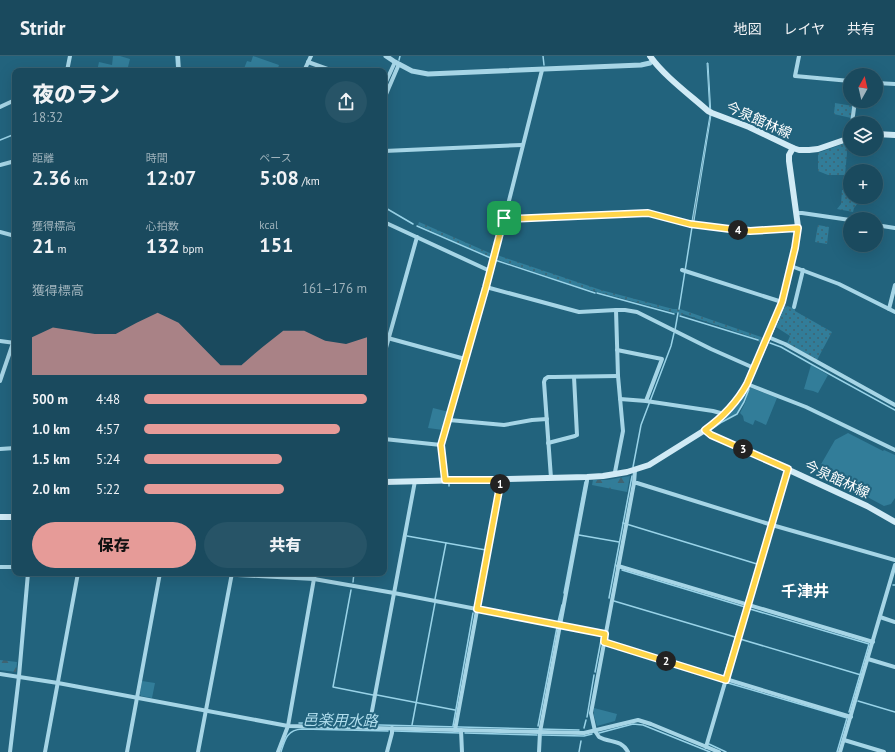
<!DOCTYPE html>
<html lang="ja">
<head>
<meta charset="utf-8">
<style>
	body { margin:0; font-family:"PT Sans","Noto Sans JP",sans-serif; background:#275467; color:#f1f3f6; height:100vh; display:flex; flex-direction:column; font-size:15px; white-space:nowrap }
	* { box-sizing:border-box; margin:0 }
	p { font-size:13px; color:#9fb3bc }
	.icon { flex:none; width:22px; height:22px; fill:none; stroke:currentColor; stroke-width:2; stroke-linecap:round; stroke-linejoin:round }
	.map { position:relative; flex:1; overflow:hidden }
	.details { position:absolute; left:12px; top:12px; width:375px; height:508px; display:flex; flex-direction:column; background:#1a4a5e; border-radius:8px; box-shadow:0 4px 16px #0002,0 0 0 1px #386273 }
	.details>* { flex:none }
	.needle { width:26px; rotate:8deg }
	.controls { position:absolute; left:843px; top:12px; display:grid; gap:8px }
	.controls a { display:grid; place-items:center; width:40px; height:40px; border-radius:50%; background:#1a4a5e; box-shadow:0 4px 16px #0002,0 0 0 1px #386273; font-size:20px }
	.pin { position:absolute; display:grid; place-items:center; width:34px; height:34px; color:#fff; margin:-17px; border-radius:8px; box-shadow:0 2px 6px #0006 }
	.km { position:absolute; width:20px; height:20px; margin:-10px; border-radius:50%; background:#222; color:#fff; font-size:11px; line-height:20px; text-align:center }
	.round { display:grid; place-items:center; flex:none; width:42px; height:42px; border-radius:21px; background:#275467 }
	.overview { display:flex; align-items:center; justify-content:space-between; height:68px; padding:0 20px }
	h1 { font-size:22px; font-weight:800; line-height:30px }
	.metrics { display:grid; grid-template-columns:repeat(3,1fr); gap:6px; height:68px; padding:4px 20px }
	.metrics div { display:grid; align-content:center }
	.metrics b { font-size:20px; font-weight:800 }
	.metrics small { font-size:11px; font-weight:400 }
	.metrics p { font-size:11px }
	.chart { height:112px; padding:8px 20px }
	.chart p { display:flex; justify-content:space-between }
	.chart svg { width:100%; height:72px; margin-top:4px; fill:#e69b98; opacity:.7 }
	.button { display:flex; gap:8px; margin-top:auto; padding:8px 20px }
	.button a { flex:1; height:46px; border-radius:24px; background:#e69b98; color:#111; font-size:16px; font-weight:800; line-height:46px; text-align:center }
	.button a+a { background:#275467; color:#f1f3f6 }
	ul { padding:0 20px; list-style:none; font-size:13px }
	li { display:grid; grid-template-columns:64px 48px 1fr; align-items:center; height:30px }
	li i { height:10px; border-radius:5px; background:#e69b98 }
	header { display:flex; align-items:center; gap:24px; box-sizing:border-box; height:56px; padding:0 20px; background:#1a4a5e; border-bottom:1px solid #386273 }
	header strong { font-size:19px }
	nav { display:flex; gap:22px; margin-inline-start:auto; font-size:14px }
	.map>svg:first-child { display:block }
	.grass { fill:#327d99 }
	.forest { fill:url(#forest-firs) }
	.park { fill:url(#park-dots) }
	.water { fill:#608fa1; stroke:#99d3e8 }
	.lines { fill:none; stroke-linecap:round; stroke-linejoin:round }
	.stream { stroke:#99d3e8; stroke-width:1.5 }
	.minor { stroke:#a6d5e6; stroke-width:4 }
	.tertiary { stroke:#a6d5e6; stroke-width:5 }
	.secondary { stroke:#d0eaf5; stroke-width:6 }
	.route-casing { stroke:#fff; stroke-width:8 }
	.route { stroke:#ffd54a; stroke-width:5 }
	.labels { text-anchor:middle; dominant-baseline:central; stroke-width:4; stroke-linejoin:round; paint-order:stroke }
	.street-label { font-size:14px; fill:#fff; stroke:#22637d }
	.water-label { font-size:15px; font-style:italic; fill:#b1deee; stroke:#22637d }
	.quarter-label { font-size:16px; font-weight:bold; fill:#fff; stroke:#22637d }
</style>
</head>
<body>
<header>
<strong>Stridr</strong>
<nav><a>地図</a><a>レイヤ</a><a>共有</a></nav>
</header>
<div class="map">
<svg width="895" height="696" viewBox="0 0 895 696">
	<defs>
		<pattern id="forest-firs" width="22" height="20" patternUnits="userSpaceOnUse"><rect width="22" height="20" fill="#327d99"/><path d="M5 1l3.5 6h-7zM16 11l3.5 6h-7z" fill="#3f6472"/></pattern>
		<pattern id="park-dots" width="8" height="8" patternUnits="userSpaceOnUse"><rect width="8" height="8" fill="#327d99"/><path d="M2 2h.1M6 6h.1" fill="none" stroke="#3f6472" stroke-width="1.8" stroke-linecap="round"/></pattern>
	</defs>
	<rect width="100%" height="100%" fill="#22637d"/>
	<g class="grass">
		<polygon points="113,0 120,0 130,3 127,15 97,15 99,6 112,9"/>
		<polygon points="253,0 279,9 277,15 243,15 247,5 251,6"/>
		<polygon points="811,309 828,319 818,337 813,335 804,333"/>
		<path d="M749,331L777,342L766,369L755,364L753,369L744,365L743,360L740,357L745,347L749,332C740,354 743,356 720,366L739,347Z"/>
		<polygon points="433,352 449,356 443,374 428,372"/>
		<polygon points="848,377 883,395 884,394 895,399 895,442 891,448 884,450 821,416 820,410 835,384"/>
		<polygon points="142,625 155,627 152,642 141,640 140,638"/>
		<polygon points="594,652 617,658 615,665 597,670 594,660"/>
	</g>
	<g class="forest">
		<polygon points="630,420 627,436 592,429 593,424 607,424"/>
		<polygon points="0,604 17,606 16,616 0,614"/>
	</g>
	<g class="park">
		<polygon points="835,47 853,50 851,62 834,58"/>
		<polygon points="846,87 847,97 845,119 828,119 818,115 818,97"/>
		<polygon points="842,134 850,135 850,141 858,141 857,148 854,152 853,156 837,153 841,148"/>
		<polygon points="419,166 492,198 491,202 418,169"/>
		<polygon points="818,169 829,171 827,188 815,186"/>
		<polygon points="497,199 601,234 673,253 680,253 764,282 762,287 758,286 758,283 683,258 682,259 679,259 679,257 673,257 673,256 579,231 496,203"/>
		<polygon points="785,249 795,253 795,255 832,276 817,304 787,287 790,280 776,271"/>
	</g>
	<polygon class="water" points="707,7 708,7 711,59 694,165 692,165 710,59"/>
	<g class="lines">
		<g class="stream">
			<polyline points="176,0 177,15"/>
			<polyline points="543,0 544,9"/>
			<polyline points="399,4 400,0"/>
			<polyline points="0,84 15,78"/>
			<polyline points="384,151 413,168"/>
			<polyline points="417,170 493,203"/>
			<polyline points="495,204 595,237"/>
			<polyline points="597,237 674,258"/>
			<polyline points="679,253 692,171"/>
			<polyline points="680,260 758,284"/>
			<polyline points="675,274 678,257"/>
			<polyline points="770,287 781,291 811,308 895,354"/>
			<polyline points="712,373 722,366 737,358 744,346 749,333"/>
			<polyline points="633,411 641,369 671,290 674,277"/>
			<polyline points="449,428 449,430"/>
			<polyline points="623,467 757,508 758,509 746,546"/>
			<polyline points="579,479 619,486"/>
			<polyline points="407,480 486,494 477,541"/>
			<polyline points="622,514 745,551 724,620"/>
			<polyline points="353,526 354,517"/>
			<polyline points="893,529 895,529"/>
			<polyline points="351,534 333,631 373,639"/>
			<polyline points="564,537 585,426"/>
			<polyline points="609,542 632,420"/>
			<polyline points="435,543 446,487"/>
			<polyline points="614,545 735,581"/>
			<polyline points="750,553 869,588 849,656"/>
			<polyline points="558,566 562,549"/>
			<polyline points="740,583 861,619"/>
			<polyline points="595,616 602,579"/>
			<polyline points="728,627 847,662 837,696"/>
			<polyline points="377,639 455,654"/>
			<polyline points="858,645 895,656"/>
			<polyline points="587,661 594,619"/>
			<polyline points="299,667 579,674"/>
			<polyline points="412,669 435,547"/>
			<polyline points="453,670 473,557"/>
			<polyline points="538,670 557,571"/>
			<polyline points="584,672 586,664"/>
			<polyline points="394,675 460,677"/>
			<polyline points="465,677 537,679"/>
			<polyline points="599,677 633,668 643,669 710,696"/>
			<polyline points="542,679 584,680 592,678"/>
			<polyline points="709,688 726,696"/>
			<path d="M281,696C285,683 287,674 302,673L388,675"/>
			<polyline points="579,696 581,685"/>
		</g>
		<g class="minor">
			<polyline points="178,0 179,15"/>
			<polyline points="799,0 795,20 850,25"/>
			<polyline points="308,6 333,15"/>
			<polyline points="67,15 70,0"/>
			<polyline points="304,15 311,0"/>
			<polyline points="876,27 895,28"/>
			<polyline points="384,30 395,6"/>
			<polyline points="384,43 399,8"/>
			<polyline points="0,51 15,44"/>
			<polyline points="852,67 855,45"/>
			<polyline points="384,95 522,89"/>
			<polyline points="0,109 15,105"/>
			<polyline points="797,157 802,157 850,164"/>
			<polyline points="504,162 507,163 648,157 690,168 730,173 750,175 798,171"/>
			<polyline points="384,166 490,215"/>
			<polyline points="876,169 895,172"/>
			<polyline points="0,176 15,180"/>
			<polyline points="791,210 839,228 895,256"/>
			<polyline points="682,214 782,246"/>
			<polyline points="486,231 579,256 616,254 625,254 637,256 711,293 754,312"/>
			<polyline points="794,251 803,214"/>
			<polyline points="889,253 895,229"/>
			<polyline points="384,281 465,303"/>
			<polyline points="768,281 785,288 895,349"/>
			<polyline points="0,285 15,287"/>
			<polyline points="617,294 662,303 646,345"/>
			<polyline points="384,299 417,181"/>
			<polyline points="0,325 13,287"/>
			<polyline points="747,328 806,351 895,394"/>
			<polyline points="620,343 646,345 713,355 724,358"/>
			<polyline points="449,364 504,369 532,364 547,363"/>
			<polyline points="384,383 441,389"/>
			<polyline points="548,387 575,380 577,379 574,321"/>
			<polyline points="0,393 15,392"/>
			<polyline points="615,419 615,416 623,375 618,320 616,254"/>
			<polyline points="551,422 544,326 545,323 548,321 554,321 618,320"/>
			<polyline points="445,424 441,389 495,200 542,14"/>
			<polyline points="634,427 637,427 772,469 895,504"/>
			<polyline points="618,510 873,586"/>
			<polyline points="0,511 15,511"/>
			<polyline points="200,517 314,523 394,537 605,578"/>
			<polyline points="880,561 895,566"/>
			<polyline points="604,586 851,661"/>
			<polyline points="868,603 895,611"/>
			<polyline points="0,618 58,627 288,670 584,677 638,664 651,668 719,696"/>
			<polyline points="369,671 415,425"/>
			<polyline points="455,674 501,424"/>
			<polyline points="461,674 462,696"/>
			<polyline points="844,684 884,696"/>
			<polyline points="706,691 788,413"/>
			<polyline points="10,696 19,620 28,517"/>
			<polyline points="45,696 78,517"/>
			<polyline points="127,696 160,517"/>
			<polyline points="198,696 232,517"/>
			<polyline points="278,696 288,670 315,517"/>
			<polyline points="387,696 392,677 392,672"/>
			<polyline points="539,696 540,676 587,425 587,421"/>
			<path d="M628,696C621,683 610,687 599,681L595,675L591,657L634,427L635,414"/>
			<polyline points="840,696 895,509"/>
		</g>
		<polyline class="tertiary" points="386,0 395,6 412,15 428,18 641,9 650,7 653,4"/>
		<g class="secondary">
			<path d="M650,0C663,19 690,39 708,55L712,57L749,71L793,92L799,94H809L818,93L850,82"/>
			<polyline points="876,78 895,79"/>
			<polyline points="705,374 711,379 789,414 867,450 895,466"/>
			<polyline points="384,426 587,421 603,420 627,416 649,409 705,374 718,364 731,351 742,338 747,328 781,251 795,192 798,171 797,163 789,105 789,99 793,92"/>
			<polyline points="0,461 15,461"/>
		</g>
	</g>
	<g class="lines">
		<g class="route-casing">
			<path id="route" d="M648,157L690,168L730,173L750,175L798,172L795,192L782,246L747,328C736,348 723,361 705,374L711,379L788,413L726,624L604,586L605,578L477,553L501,424H445L441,389L486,231L504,162L507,163Z"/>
		</g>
		<use href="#route" class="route"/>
	</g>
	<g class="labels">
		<g class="street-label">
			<text transform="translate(759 64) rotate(24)">今泉館林線</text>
			<text transform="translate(837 423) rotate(25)">今泉館林線</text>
		</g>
		<g class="water-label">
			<text transform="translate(340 664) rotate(1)">邑楽用水路</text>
		</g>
		<g class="quarter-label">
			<text x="805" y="535">千津井</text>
		</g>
	</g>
</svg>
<div class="controls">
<a><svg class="needle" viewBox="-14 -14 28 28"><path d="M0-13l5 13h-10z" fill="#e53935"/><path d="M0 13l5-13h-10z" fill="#9fb3bc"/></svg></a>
<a><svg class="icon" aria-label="layers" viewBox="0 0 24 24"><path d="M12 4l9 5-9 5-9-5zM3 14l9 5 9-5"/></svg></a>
<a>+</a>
<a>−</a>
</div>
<div class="pin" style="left:504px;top:162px;background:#1e9e55"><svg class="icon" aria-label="arrive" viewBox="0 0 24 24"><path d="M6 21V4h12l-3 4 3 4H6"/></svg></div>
<b class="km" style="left:500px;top:428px">1</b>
<b class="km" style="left:666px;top:605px">2</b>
<b class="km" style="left:743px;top:393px">3</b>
<b class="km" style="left:738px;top:174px">4</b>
<section class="details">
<div class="overview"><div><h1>夜のラン</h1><p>18:32</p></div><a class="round"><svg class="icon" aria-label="share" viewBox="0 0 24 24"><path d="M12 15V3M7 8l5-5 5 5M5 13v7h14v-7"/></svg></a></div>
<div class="metrics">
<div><p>距離</p><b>2.36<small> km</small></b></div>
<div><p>時間</p><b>12:07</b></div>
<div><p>ペース</p><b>5:08<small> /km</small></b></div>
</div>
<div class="metrics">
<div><p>獲得標高</p><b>21<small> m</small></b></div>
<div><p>心拍数</p><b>132<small> bpm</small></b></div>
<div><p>kcal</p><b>151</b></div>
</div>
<div class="chart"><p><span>獲得標高</span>161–176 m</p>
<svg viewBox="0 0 160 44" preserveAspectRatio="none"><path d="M0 44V21L10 15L20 17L30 19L40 19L50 12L60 6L70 12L80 25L90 38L100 38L110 27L120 17L130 17L140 23L150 25L160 21V44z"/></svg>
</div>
<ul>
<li><b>500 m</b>4:48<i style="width:100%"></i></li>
<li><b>1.0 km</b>4:57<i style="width:88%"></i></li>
<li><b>1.5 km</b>5:24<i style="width:62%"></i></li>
<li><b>2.0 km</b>5:22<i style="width:63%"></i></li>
</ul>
<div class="button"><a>保存</a><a>共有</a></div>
</section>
</div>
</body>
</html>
